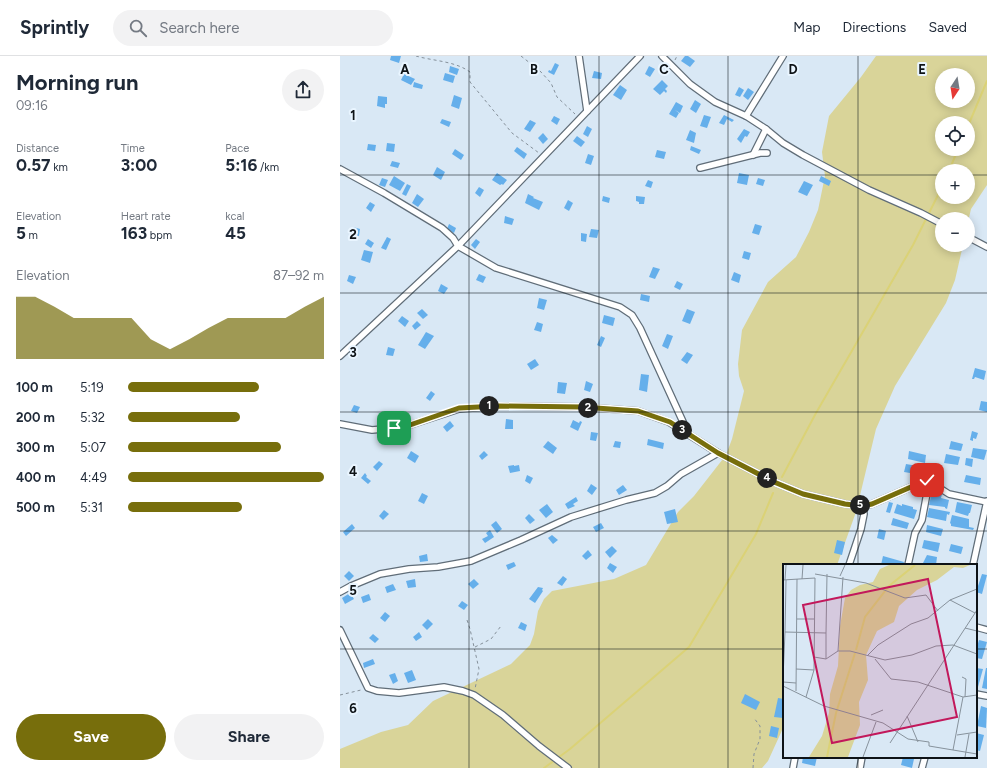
<!DOCTYPE html>
<html lang="en">
<head>
<meta charset="utf-8">
<style>
	body { margin:0; font-family:Figtree,sans-serif; background:#f2f2f3; color:#1f2937; height:100vh; display:flex; flex-direction:column; font-size:15px; white-space:nowrap }
	* { box-sizing:border-box; margin:0 }
	p { font-size:13px; color:#747a83 }
	.icon { flex:none; width:22px; height:22px; fill:none; stroke:currentColor; stroke-width:2; stroke-linecap:round; stroke-linejoin:round }
	.map { position:relative; flex:1; overflow:hidden }
	.sheet { display:flex; flex-direction:column; background:#fff; width:340px }
	.sheet>* { flex:none }
	.needle { width:26px; rotate:192deg }
	.tools { position:absolute; left:595px; top:12px; display:grid; gap:8px }
	.tools a { display:grid; place-items:center; width:40px; height:40px; border-radius:50%; background:#fff; box-shadow:0 2px 10px #0003; font-size:20px }
	.pin { position:absolute; display:grid; place-items:center; width:34px; height:34px; color:#fff; margin:-17px; border-radius:8px; box-shadow:0 2px 6px #0006 }
	.km { position:absolute; width:20px; height:20px; margin:-10px; border-radius:50%; background:#222; color:#fff; font-size:11px; line-height:20px; text-align:center }
	.round { display:grid; place-items:center; flex:none; width:42px; height:42px; border-radius:21px; background:#f2f2f3 }
	.overview { display:flex; align-items:center; justify-content:space-between; height:68px; padding:0 16px }
	h1 { font-size:22px; font-weight:700; line-height:30px }
	.metrics { display:grid; grid-template-columns:repeat(3,1fr); gap:6px; height:68px; padding:4px 16px }
	.metrics div { display:grid; align-content:center }
	.metrics b { font-size:17px; font-weight:700 }
	.metrics small { font-size:11px; font-weight:400 }
	.metrics p { font-size:11px }
	.chart { height:112px; padding:8px 16px }
	.chart p { display:flex; justify-content:space-between }
	.chart svg { width:100%; height:72px; margin-top:4px; fill:#776e0c; opacity:.7 }
	.cta { display:flex; gap:8px; margin-top:auto; padding:8px 16px }
	.cta a { flex:1; height:46px; border-radius:24px; background:#776e0c; color:#fff; font-size:16px; font-weight:700; line-height:46px; text-align:center }
	.cta a+a { background:#f2f2f3; color:#1f2937 }
	ul { padding:0 16px; list-style:none; font-size:13px }
	li { display:grid; grid-template-columns:64px 48px 1fr; align-items:center; height:30px }
	li i { height:10px; border-radius:5px; background:#776e0c }
	header { display:flex; align-items:center; gap:24px; box-sizing:border-box; height:56px; padding:0 20px; background:#fff; border-bottom:1px solid #e0e1e3 }
	header strong { font-size:19px }
	nav { display:flex; gap:22px; margin-inline-start:auto; font-size:14px }
	.search { width:280px; height:36px; background:#f2f2f3; display:flex; align-items:center; gap:10px; box-sizing:border-box; padding:0 14px; border-radius:22px; color:#747a83; font-size:15px }
	main { display:flex; flex:1; min-height:0 }
	.map>svg:first-child { display:block }
	.green { fill:#d9d499; fill-rule:evenodd }
	.lines { fill:none; stroke-linecap:round; stroke-linejoin:round }
	.stream { stroke:#dbd276; stroke-width:2 }
	.building { fill:#65afeb }
	.street-casing { stroke:#606d78; stroke-width:8 }
	.path { stroke:#85909a; stroke-width:1; stroke-dasharray:3 3; stroke-linecap:butt }
	.street { stroke:#fff; stroke-width:5.5 }
	.route-casing { stroke:#fff; stroke-width:8 }
	.route { stroke:#776e0c; stroke-width:5 }
	.grid { fill:none; stroke:#0d1216; stroke-width:1; stroke-opacity:0.55 }
	.inset-river { fill:none; stroke:#dbd276; stroke-width:2 }
	.inset-road { fill:none; stroke:#87929c; stroke-width:1 }
	.view { fill:#c2185b; fill-opacity:0.15; stroke:#c2185b; stroke-width:2 }
	.inset-edge { fill:none; stroke:#0d1216; stroke-width:2 }
	.grid-label { font-size:13px; text-anchor:middle; font-weight:bold; fill:#0d1216; stroke:#e9f5ff; stroke-width:4; stroke-linejoin:round; paint-order:stroke }
</style>
</head>
<body>
<header>
<strong>Sprintly</strong>
<div class="search"><svg class="icon" aria-label="search" viewBox="0 0 24 24"><circle cx="10" cy="10" r="6"/><path d="M15 15l6 6"/></svg>Search here</div>
<nav><a>Map</a><a>Directions</a><a>Saved</a></nav>
</header>
<main>
<section class="sheet">
<div class="overview"><div><h1>Morning run</h1><p>09:16</p></div><a class="round"><svg class="icon" aria-label="share" viewBox="0 0 24 24"><path d="M12 15V3M7 8l5-5 5 5M5 13v7h14v-7"/></svg></a></div>
<div class="metrics">
<div><p>Distance</p><b>0.57<small> km</small></b></div>
<div><p>Time</p><b>3:00</b></div>
<div><p>Pace</p><b>5:16<small> /km</small></b></div>
</div>
<div class="metrics">
<div><p>Elevation</p><b>5<small> m</small></b></div>
<div><p>Heart rate</p><b>163<small> bpm</small></b></div>
<div><p>kcal</p><b>45</b></div>
</div>
<div class="chart"><p><span>Elevation</span>87–92 m</p>
<svg viewBox="0 0 160 44" preserveAspectRatio="none"><path d="M0 44V6L10 6L20 12L30 19L40 19L50 19L60 19L70 32L80 38L90 32L100 25L110 19L120 19L130 19L140 19L150 12L160 6V44z"/></svg>
</div>
<ul>
<li><b>100 m</b>5:19<i style="width:67%"></i></li>
<li><b>200 m</b>5:32<i style="width:57%"></i></li>
<li><b>300 m</b>5:07<i style="width:78%"></i></li>
<li><b>400 m</b>4:49<i style="width:100%"></i></li>
<li><b>500 m</b>5:31<i style="width:58%"></i></li>
</ul>
<div class="cta"><a>Save</a><a>Share</a></div>
</section>
<div class="map">
<svg width="647" height="712" viewBox="0 0 647 712">
	<rect width="100%" height="100%" fill="#d9e8f5"/>
	<path class="green" d="M536,0H647V129L631,153L628,166V163H602V189H623L615,224L606,247L555,330L536,373L516,456L497,509H444V670L428,705L422,712H0V693L41,676L68,669L93,645L171,608L190,589L194,578L198,555L204,543L212,535L274,523L306,509L338,456L354,440L386,399L392,383L404,335L399,320L398,308L402,274L428,226L456,201L469,176L478,154L485,120L482,96L489,60L521,21ZM602,19H628V45H602ZM602,67H628V93H602ZM602,115H628V141H602Z"/>
	<g class="lines">
		<g class="stream">
			<polyline points="628,70 647,25"/>
			<polyline points="609,115 618,93"/>
			<polyline points="442,421 476,357 573,189 602,131"/>
			<polyline points="204,712 230,693 349,591 416,478 433,437"/>
		</g>
	</g>
	<g class="building">
		<polygon points="51,0 61,0 59,7 50,4"/>
		<polygon points="345,0 348,0 355,5 350,11 341,5"/>
		<polygon points="215,7 219,9 214,19 208,16 209,14 211,15"/>
		<polygon points="110,10 119,13 117,19 109,16"/>
		<polygon points="309,10 315,13 310,21 305,18"/>
		<polygon points="254,15 262,17 261,23 252,22"/>
		<polygon points="105,17 115,20 113,27 103,24"/>
		<polygon points="64,18 75,23 71,29 61,24"/>
		<polygon points="322,24 328,30 325,33 327,35 326,37 324,35 320,39 313,33"/>
		<polygon points="74,26 83,29 82,33 73,31"/>
		<polygon points="280,29 287,34 281,44 273,39"/>
		<polygon points="399,31 404,34 400,41 395,39"/>
		<polygon points="408,32 414,36 408,44 403,40"/>
		<polygon points="114,39 122,42 119,53 111,50"/>
		<polygon points="38,40 47,41 47,48 45,48 45,52 37,50"/>
		<polygon points="355,44 361,48 356,57 350,53"/>
		<polygon points="336,46 343,50 340,57 335,54 339,57 336,62 329,58"/>
		<polygon points="364,59 371,61 367,72 360,70"/>
		<polygon points="384,59 394,64 392,66 387,63 384,69 379,67"/>
		<polygon points="214,60 220,63 217,69 211,65"/>
		<polygon points="102,63 111,66 109,71 100,67"/>
		<polygon points="190,64 196,67 190,76 184,73"/>
		<polygon points="247,70 252,73 248,81 243,78"/>
		<polygon points="404,73 410,76 407,81 405,80 401,87 397,83"/>
		<polygon points="350,74 356,77 354,87 346,84"/>
		<polygon points="203,77 208,83 203,88 198,82"/>
		<polygon points="237,80 245,86 241,91 233,85"/>
		<polygon points="47,87 55,88 54,96 46,95"/>
		<polygon points="28,88 36,89 35,95 27,94"/>
		<polygon points="351,90 361,94 359,98 350,94"/>
		<polygon points="177,91 187,98 184,103 174,95"/>
		<polygon points="115,93 124,99 121,104 112,98"/>
		<polygon points="317,94 326,96 324,103 315,101"/>
		<polygon points="248,98 254,100 251,109 245,107"/>
		<polygon points="52,105 60,107 58,112 50,110"/>
		<polygon points="97,111 105,116 101,124 93,119"/>
		<polygon points="157,117 167,124 163,129 162,128 160,129 152,124"/>
		<polygon points="399,117 409,119 407,129 397,127"/>
		<polygon points="54,120 65,127 60,135 49,129"/>
		<polygon points="481,120 491,125 489,130 479,125"/>
		<polygon points="42,122 48,124 45,131 39,129"/>
		<polygon points="418,122 425,124 423,130 416,128"/>
		<polygon points="308,124 313,126 311,132 305,130"/>
		<polygon points="464,125 473,129 467,140 458,136"/>
		<polygon points="67,128 71,130 66,140 62,138"/>
		<polygon points="139,131 144,134 140,141 135,137"/>
		<polygon points="77,138 84,143 78,151 72,147"/>
		<polygon points="188,138 194,141 193,142 203,146 199,154 185,147"/>
		<polygon points="263,140 270,142 269,147 262,145"/>
		<polygon points="296,140 305,141 304,148 299,148 299,146 296,145"/>
		<polygon points="228,144 233,147 229,155 224,152"/>
		<polygon points="30,146 35,149 31,156 26,152"/>
		<polygon points="165,160 174,163 172,169 164,167"/>
		<polygon points="109,168 116,172 114,177 107,173"/>
		<polygon points="415,168 422,170 419,179 412,177"/>
		<polygon points="13,171 20,173 19,180 11,179"/>
		<polygon points="251,173 259,174 257,182 249,181"/>
		<polygon points="241,177 247,178 246,186 241,185"/>
		<polygon points="47,181 51,183 46,194 41,192"/>
		<polygon points="28,183 34,187 31,192 25,188"/>
		<polygon points="136,183 140,186 135,193 131,189"/>
		<polygon points="24,194 33,196 30,207 21,204"/>
		<polygon points="404,195 411,197 409,204 402,202"/>
		<polygon points="313,211 320,213 315,223 309,221"/>
		<polygon points="394,216 401,219 399,227 391,224"/>
		<polygon points="139,218 146,221 143,227 136,224"/>
		<polygon points="9,219 16,221 13,228 7,225"/>
		<polygon points="337,225 343,228 340,234 334,231"/>
		<polygon points="101,228 108,232 104,238 98,235"/>
		<polygon points="301,238 310,240 309,246 300,244"/>
		<polygon points="199,242 207,244 204,254 197,252"/>
		<polygon points="82,253 88,259 83,263 77,257"/>
		<polygon points="347,253 355,256 350,268 342,265"/>
		<polygon points="264,259 275,262 273,270 262,267"/>
		<polygon points="62,260 69,265 65,271 58,265"/>
		<polygon points="77,265 81,269 75,274 72,270"/>
		<polygon points="197,266 203,268 201,276 194,274"/>
		<polygon points="86,276 94,280 85,293 78,289"/>
		<polygon points="327,278 333,280 328,293 322,290"/>
		<polygon points="261,280 265,282 261,291 257,289"/>
		<polygon points="48,291 55,293 53,300 46,299"/>
		<polygon points="347,296 353,299 347,308 341,304"/>
		<polygon points="195,303 199,309 191,314 187,308"/>
		<polygon points="635,312 646,315 644,324 635,321 634,323 632,323"/>
		<polygon points="301,318 309,319 307,336 299,334"/>
		<polygon points="246,325 253,328 250,336 244,334"/>
		<polygon points="218,326 227,327 225,338 217,337"/>
		<polygon points="91,335 95,338 90,345 86,342"/>
		<polygon points="641,345 647,346 647,356 639,354"/>
		<polygon points="14,349 20,351 17,357 11,355"/>
		<polygon points="166,363 173,364 173,373 165,373"/>
		<polygon points="233,364 239,367 240,365 242,366 238,375 230,371"/>
		<polygon points="110,365 114,370 107,376 103,371"/>
		<polygon points="632,375 638,377 636,383 633,382 633,385 630,384"/>
		<polygon points="251,376 258,377 256,385 250,384"/>
		<polygon points="308,383 324,387 323,393 307,389"/>
		<polygon points="208,385 217,392 213,398 203,391"/>
		<polygon points="275,385 281,386 280,392 273,391"/>
		<polygon points="611,385 623,388 621,395 609,393"/>
		<polygon points="633,392 647,394 644,404 631,401"/>
		<polygon points="71,395 79,400 75,407 67,402"/>
		<polygon points="144,395 148,399 142,404 139,400"/>
		<polygon points="569,395 586,399 585,407 568,403"/>
		<polygon points="606,398 620,401 618,409 604,407"/>
		<polygon points="626,402 633,403 632,411 625,409"/>
		<polygon points="39,405 43,408 37,415 33,411"/>
		<polygon points="566,408 583,411 582,419 564,416"/>
		<polygon points="174,409 174,410 179,409 180,415 170,417 168,410"/>
		<polygon points="25,417 27,420 26,421 31,425 28,428 21,422"/>
		<polygon points="187,419 193,422 190,428 185,425"/>
		<polygon points="626,419 641,422 640,429 624,426"/>
		<polygon points="251,428 257,432 252,439 247,435"/>
		<polygon points="283,429 287,434 279,439 276,434"/>
		<polygon points="593,435 602,438 601,442 609,444 607,453 605,452 605,451 589,449 591,440 595,441 596,438 592,438"/>
		<polygon points="82,437 88,440 84,448 78,445"/>
		<polygon points="236,441 238,445 233,448 235,450 228,453 225,448"/>
		<polygon points="549,446 553,447 550,457 546,456"/>
		<polygon points="617,446 632,449 630,457 629,457 628,460 615,456"/>
		<polygon points="207,448 213,456 206,462 199,454"/>
		<polygon points="557,448 562,450 562,448 573,451 573,453 577,454 574,463 554,457"/>
		<polygon points="589,452 610,456 609,459 607,458 606,465 587,461"/>
		<polygon points="335,453 338,466 327,468 324,456"/>
		<polygon points="44,454 49,458 43,464 39,460"/>
		<polygon points="189,458 195,464 190,468 185,462"/>
		<polygon points="612,459 629,463 629,471 634,472 633,474 611,470 611,468 610,467"/>
		<polygon points="553,462 569,467 567,473 551,469"/>
		<polygon points="156,465 162,473 157,477 151,469"/>
		<polygon points="261,467 264,472 256,476 253,471"/>
		<polygon points="12,468 15,472 6,480 3,476"/>
		<polygon points="587,469 603,473 601,480 586,476"/>
		<polygon points="539,473 546,475 544,484 537,482"/>
		<polygon points="150,474 154,481 145,487 142,483 148,480 146,477"/>
		<polygon points="212,479 218,484 213,488 208,482"/>
		<polygon points="497,484 505,486 502,499 494,497"/>
		<polygon points="584,484 600,487 598,496 582,492"/>
		<polygon points="611,488 623,491 621,498 609,495"/>
		<polygon points="272,490 277,495 270,502 265,496"/>
		<polygon points="248,494 252,499 246,504 242,500"/>
		<polygon points="87,498 88,505 80,506 79,500"/>
		<polygon points="587,499 597,501 596,509 584,509 583,507"/>
		<polygon points="543,500 564,506 563,509 541,509"/>
		<polygon points="174,506 176,510 168,514 166,509"/>
		<polygon points="270,507 277,511 273,517 267,512"/>
		<polygon points="9,515 14,520 9,525 4,520"/>
		<polygon points="642,518 647,519 642,538 636,536"/>
		<polygon points="223,520 227,523 222,530 217,527"/>
		<polygon points="75,523 76,531 68,532 66,525"/>
		<polygon points="134,523 139,528 133,533 128,528"/>
		<polygon points="53,528 56,534 47,537 45,531"/>
		<polygon points="198,531 203,532 202,534 203,535 195,547 189,543"/>
		<polygon points="10,537 14,543 5,548 2,542"/>
		<polygon points="29,538 31,544 23,547 21,541"/>
		<polygon points="122,545 128,549 124,554 118,550"/>
		<polygon points="45,556 50,560 45,566 40,562"/>
		<polygon points="88,563 93,568 87,574 82,569"/>
		<polygon points="181,566 187,569 185,575 178,572"/>
		<polygon points="79,576 82,581 76,585 73,581"/>
		<polygon points="33,578 39,583 35,587 29,582"/>
		<polygon points="639,584 647,586 642,603 636,602 636,594"/>
		<polygon points="33,603 35,608 24,612 23,607"/>
		<polygon points="636,612 643,613 638,631 636,630"/>
		<polygon points="646,612 647,612 647,633 642,632"/>
		<polygon points="72,614 76,624 68,627 64,617"/>
		<polygon points="55,617 58,625 53,628 49,619"/>
		<polygon points="405,638 420,646 416,654 401,647"/>
		<polygon points="438,642 444,643 443,662 434,661"/>
		<polygon points="641,650 647,652 646,672 637,670"/>
		<polygon points="431,670 439,672 437,682 429,680"/>
		<polygon points="636,677 644,679 640,695 636,694"/>
		<polygon points="463,701 477,701 475,710 462,707"/>
		<polygon points="563,701 574,703 572,712 561,709"/>
	</g>
	<g class="lines">
		<g class="street-casing">
			<g id="street">
				<polyline points="239,0 247,55"/>
				<polyline points="322,0 350,28 375,46 406,60 426,73 443,87 463,99 529,134 581,157 602,168"/>
				<polyline points="406,60 443,0"/>
				<polyline points="413,99 426,73"/>
				<polyline points="360,112 420,97 427,97"/>
				<polyline points="0,113 44,137 102,172 113,182 118,190 156,212 280,251 292,259 300,272 349,379"/>
				<polyline points="628,181 647,191"/>
				<polyline points="0,300 118,190 300,0"/>
				<polyline points="0,368 32,374 54,372 67,370 119,353 158,350 242,351 298,355 329,366 378,397 434,426 463,438 505,448 523,450 532,448 587,424 609,438 647,446"/>
				<polyline points="509,509 521,473 524,458 523,450"/>
				<polyline points="568,509 575,477 582,464 587,437 587,424"/>
				<polyline points="633,509 647,445"/>
				<polyline points="0,536 11,530 40,518 69,513 98,511 131,505 181,484 231,461 286,444 315,437 327,430 341,418 378,397"/>
				<polyline points="636,571 647,574"/>
				<polyline points="0,574 28,632 37,635 59,637 104,631 123,635 134,639 163,659 199,690 228,712"/>
				<polyline points="636,638 647,640"/>
				<polyline points="453,712 455,701"/>
				<polyline points="520,712 522,701"/>
				<polyline points="582,712 585,701"/>
			</g>
		</g>
		<g class="path">
			<path d="M76,0C93,5 115,5 130,16V26L172,77L199,97"/>
			<polyline points="181,0 200,15 211,27 217,41 235,58"/>
			<polyline points="335,4 337,0"/>
			<polyline points="127,564 130,573 139,613 135,633"/>
			<polyline points="135,591 151,583 161,570"/>
			<polyline points="0,639 21,634"/>
			<polyline points="413,712 414,698 420,683 420,670 414,662"/>
		</g>
		<use href="#street" class="street"/>
	</g>
	<g class="lines">
		<g class="route-casing">
			<polyline id="route" points="54,372 67,370 119,352 158,350 242,351 298,355 330,366 378,397 434,426 463,438 505,448 522,450 532,448 587,424"/>
		</g>
		<use href="#route" class="route"/>
	</g>
	<path class="grid" d="M129,0V712M259,0V712M388,0V712M518,0V509M0,119H602M628,119H647M0,237H647M0,356H647M0,475H647M0,593H444M636,593H647M518,701V712"/>
	<g transform="translate(443 508)">
		<rect width="194" height="194" fill="#d9e8f5"/>
		<path d="M106,1H187L180,4L171,3L154,16L134,26L116,42L111,58L94,67L83,91L85,116L76,138L77,161L65,193H26L39,172L46,149L47,130L55,102L57,62L62,34L68,26L77,21L90,18L97,5Z" fill="#d9d499"/>
		<path class="inset-river" d="M73,86L82,53L106,22L132,1M44,193L53,149L72,89"/>
		<path class="inset-road" d="M32,10L83,19L122,34L143,31L155,47M57,12L62,1M19,15L20,1M0,16L32,14M2,16L3,1M3,16L2,68L43,69L44,10M167,36L192,49M14,55H31M182,64L194,67M43,69V95M55,87L60,13M85,91L95,81L128,60L145,54L167,36L194,25M31,93L43,95L55,87H67L102,96L129,91L153,82L170,81L194,90M92,95L108,115L135,118L180,133L194,131M13,105L31,106M179,113L183,115L182,133M0,114L2,68M0,118L13,119M0,122L41,142L100,159L125,175L146,178V182L194,190M13,127L14,15M23,133L31,106L32,14M88,151L100,146M124,152L135,178M174,171L194,168M107,179L194,46M170,186L180,133M80,193L93,158M182,193L186,170"/>
		<path class="view" d="M145,15L174,153L49,179L20,41Z"/>
		<rect width="194" height="194" class="inset-edge"/>
	</g>
	<g class="grid-label">
		<text x="65" y="18">A</text>
		<text x="194" y="18">B</text>
		<text x="324" y="18">C</text>
		<text x="453" y="18">D</text>
		<text x="582" y="18">E</text>
		<text x="13" y="64">1</text>
		<text x="13" y="183">2</text>
		<text x="13" y="301">3</text>
		<text x="13" y="420">4</text>
		<text x="13" y="539">5</text>
		<text x="13" y="657">6</text>
	</g>
</svg>
<div class="tools">
<a><svg class="needle" viewBox="-14 -14 28 28"><path d="M0-13l5 13h-10z" fill="#e53935"/><path d="M0 13l5-13h-10z" fill="#747a83"/></svg></a>
<a><svg class="icon" aria-label="locate" viewBox="0 0 24 24"><circle cx="12" cy="12" r="6"/><path d="M12 2v4M12 18v4M2 12h4M18 12h4"/></svg></a>
<a>+</a>
<a>−</a>
</div>
<div class="pin" style="left:54px;top:372px;background:#1e9e55"><svg class="icon" aria-label="arrive" viewBox="0 0 24 24"><path d="M6 21V4h12l-3 4 3 4H6"/></svg></div>
<div class="pin" style="left:587px;top:424px;background:#d93025"><svg class="icon" aria-label="check" viewBox="0 0 24 24"><path d="M5 12l5 5 9-10"/></svg></div>
<b class="km" style="left:149px;top:350px">1</b>
<b class="km" style="left:248px;top:352px">2</b>
<b class="km" style="left:342px;top:374px">3</b>
<b class="km" style="left:427px;top:422px">4</b>
<b class="km" style="left:520px;top:449px">5</b>
</div>
</main>
</body>
</html>
